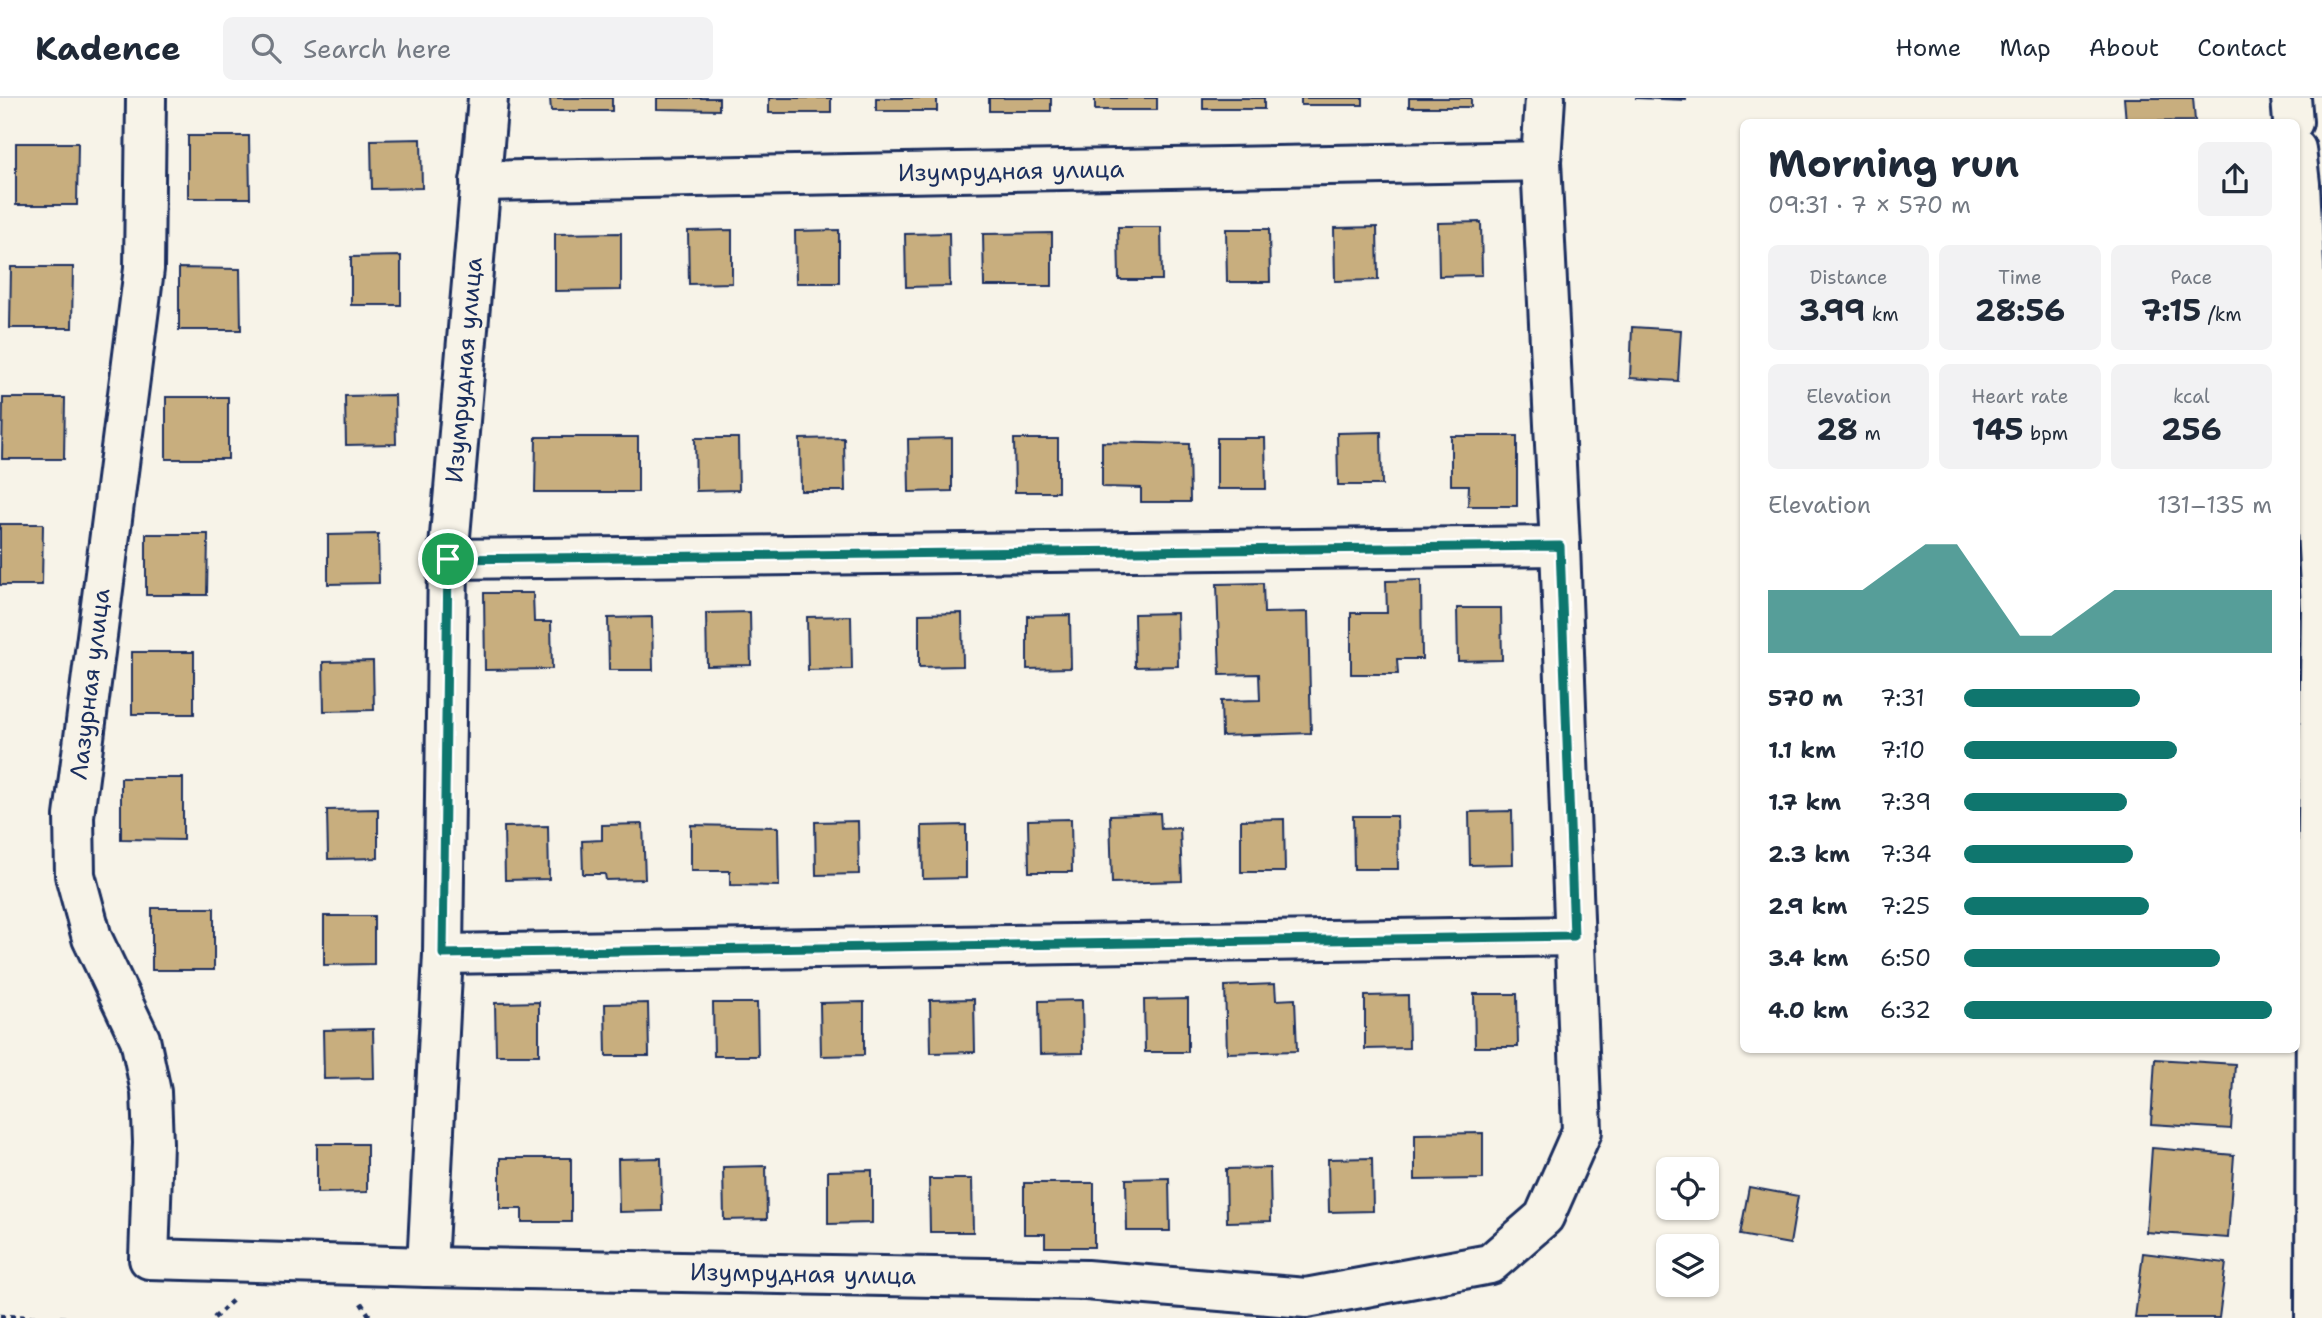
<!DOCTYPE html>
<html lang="en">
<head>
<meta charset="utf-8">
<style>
	body { margin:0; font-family:"Shantell Sans",sans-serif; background:#f2f2f3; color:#1f2937; height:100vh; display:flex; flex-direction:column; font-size:26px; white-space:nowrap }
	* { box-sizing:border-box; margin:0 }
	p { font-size:23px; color:#747a83 }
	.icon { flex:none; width:38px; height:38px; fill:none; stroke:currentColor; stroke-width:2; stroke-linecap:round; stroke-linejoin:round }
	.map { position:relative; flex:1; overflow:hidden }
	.details { position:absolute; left:1740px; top:21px; width:560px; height:934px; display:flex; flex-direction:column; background:#fff; border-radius:10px; box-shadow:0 2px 5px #0004 }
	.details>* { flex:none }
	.tools { position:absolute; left:1656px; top:1059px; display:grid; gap:14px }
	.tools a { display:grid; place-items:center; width:63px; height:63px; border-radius:10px; background:#fff; box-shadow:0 2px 5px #0004; font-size:35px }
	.pin { position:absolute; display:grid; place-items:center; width:60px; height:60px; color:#fff; margin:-30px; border:4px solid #fff; border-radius:50%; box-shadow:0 2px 7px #0007 }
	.round { display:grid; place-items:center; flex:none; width:74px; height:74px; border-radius:10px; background:#f2f2f3 }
	.summary { display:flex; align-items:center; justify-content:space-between; height:119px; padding:0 28px }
	h1 { font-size:38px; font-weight:700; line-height:52px }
	.figures { display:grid; grid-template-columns:repeat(3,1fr); gap:10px; height:119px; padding:7px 28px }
	.figures div { display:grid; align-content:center; border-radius:10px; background:#f2f2f3; text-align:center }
	.figures b { font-size:30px; font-weight:700 }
	.figures small { font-size:19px; font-weight:400 }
	.figures p { font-size:19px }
	.chart { height:196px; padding:14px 28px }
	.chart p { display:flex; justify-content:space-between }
	.chart svg { width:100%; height:126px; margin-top:7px; fill:#0f766e; opacity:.7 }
	ul { padding:0 28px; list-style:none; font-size:23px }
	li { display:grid; grid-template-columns:112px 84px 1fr; align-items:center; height:52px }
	li i { height:18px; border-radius:9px; background:#0f766e }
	header { display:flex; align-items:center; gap:42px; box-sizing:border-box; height:98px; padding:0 35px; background:#fff; border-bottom:2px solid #e0e1e3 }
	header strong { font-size:33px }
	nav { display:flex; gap:38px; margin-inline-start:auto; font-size:24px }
	.search { width:490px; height:63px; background:#f2f2f3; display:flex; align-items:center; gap:18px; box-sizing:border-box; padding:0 24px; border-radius:10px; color:#747a83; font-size:26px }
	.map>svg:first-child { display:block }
	.building { fill:#c8ae7e; stroke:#1b2f5e; stroke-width:2 }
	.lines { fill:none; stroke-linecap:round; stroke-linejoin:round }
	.minor-casing { stroke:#1b2f5e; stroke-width:44 }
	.path { stroke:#1b2f5e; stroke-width:4.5; stroke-dasharray:5 5; stroke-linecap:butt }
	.minor { stroke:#f7f3e8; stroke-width:38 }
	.route-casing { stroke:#fff; stroke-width:14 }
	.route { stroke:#0f766e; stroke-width:9 }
	.labels { text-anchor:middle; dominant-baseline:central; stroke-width:6; stroke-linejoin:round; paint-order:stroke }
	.street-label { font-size:24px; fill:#1b2f5e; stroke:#f7f3e8 }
</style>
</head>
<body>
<header>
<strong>Kadence</strong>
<div class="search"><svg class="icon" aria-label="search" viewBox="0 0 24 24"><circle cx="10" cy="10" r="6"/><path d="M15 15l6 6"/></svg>Search here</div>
<nav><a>Home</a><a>Map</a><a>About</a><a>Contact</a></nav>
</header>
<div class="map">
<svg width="2322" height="1220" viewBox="0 0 2322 1220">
	<rect width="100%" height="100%" fill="#f7f3e8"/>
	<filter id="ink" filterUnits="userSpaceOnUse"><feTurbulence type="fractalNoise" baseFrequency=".0143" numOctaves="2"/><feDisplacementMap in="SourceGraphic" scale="14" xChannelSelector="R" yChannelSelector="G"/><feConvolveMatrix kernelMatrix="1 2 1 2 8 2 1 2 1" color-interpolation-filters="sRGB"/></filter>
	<g filter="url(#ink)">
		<g class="building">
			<polygon points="550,0 612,0 612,13 551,13"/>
			<polygon points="657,0 719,0 719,12 657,11"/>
			<rect x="769" y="0" width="62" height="15"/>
			<rect x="876" y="0" width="61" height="13"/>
			<rect x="989" y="0" width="62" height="13"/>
			<rect x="1095" y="0" width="62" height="12"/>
			<rect x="1203" y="0" width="61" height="11"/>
			<rect x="1301" y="0" width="62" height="7"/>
			<rect x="1409" y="0" width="62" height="9"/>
			<polygon points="1635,0 1686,0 1686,2"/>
			<polygon points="2124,0 2193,0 2195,23 2126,24"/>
			<polygon points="188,38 249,38 250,100 188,100"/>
			<polygon points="421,41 422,90 372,91 371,42"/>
			<polygon points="16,45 78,45 77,107 16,107"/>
			<polygon points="1481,124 1482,177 1439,178 1438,125"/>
			<polygon points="1118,129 1161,129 1162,182 1119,182"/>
			<polygon points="1377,129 1378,182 1335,183 1334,130"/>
			<polygon points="1226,131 1269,131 1270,184 1227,184"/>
			<polygon points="732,132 732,185 689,186 688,133"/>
			<polygon points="839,132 839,185 796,185 795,133"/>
			<polygon points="621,135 621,192 555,193 555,136"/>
			<polygon points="949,135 950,188 906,189 905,136"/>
			<polygon points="1052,135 1052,188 984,188 983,136"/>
			<polygon points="401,158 401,207 351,207 351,159"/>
			<polygon points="11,169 73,169 72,230 10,230"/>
			<polygon points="179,170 240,171 241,232 179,232"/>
			<polygon points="1632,229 1681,232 1678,283 1630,280"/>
			<polygon points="395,297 396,346 346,347 345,298"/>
			<rect x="166" y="299" width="62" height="62"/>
			<polygon points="3,300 65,300 64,361 2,361"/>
			<polygon points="1381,334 1382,387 1338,387 1337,335"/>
			<polygon points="1451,338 1517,338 1517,408 1468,408 1469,387 1451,387"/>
			<polygon points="536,339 638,339 638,394 535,394"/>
			<polygon points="695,340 738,340 739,392 696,393"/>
			<polygon points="844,340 845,393 801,393 800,341"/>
			<polygon points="952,340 952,393 909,394 908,341"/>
			<polygon points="1217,340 1265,340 1266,391 1217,391"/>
			<polygon points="1014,341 1058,341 1058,394 1015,394"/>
			<polygon points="1102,344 1189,346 1190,404 1141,404 1141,390 1102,389"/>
			<polygon points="0,426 43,426 42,487 0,487"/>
			<polygon points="146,436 208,436 207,497 146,497"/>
			<polygon points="378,436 379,485 328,486 328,437"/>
			<polygon points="1421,482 1422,561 1397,561 1398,576 1351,576 1351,515 1387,515 1386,483"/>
			<polygon points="1263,485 1264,515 1308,514 1311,635 1222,638 1221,603 1260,602 1259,576 1220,577 1217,486"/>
			<polygon points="484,495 533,495 534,524 551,524 552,571 485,572"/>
			<polygon points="1457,510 1501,510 1502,562 1458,563"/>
			<polygon points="750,514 751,567 707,568 706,515"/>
			<polygon points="962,515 963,568 919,569 919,516"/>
			<polygon points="1177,515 1178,568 1135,569 1134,516"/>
			<polygon points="1070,517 1071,570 1027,571 1027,518"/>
			<polygon points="851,518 852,571 808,572 807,519"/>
			<polygon points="652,519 653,572 609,572 608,520"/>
			<rect x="132" y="554" width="62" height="62"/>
			<polygon points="373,563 374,612 324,613 323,564"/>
			<polygon points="121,680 183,680 183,742 121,741"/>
			<polygon points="378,711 378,760 328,761 327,712"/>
			<polygon points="1512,713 1513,766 1470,767 1469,714"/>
			<polygon points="1160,715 1161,731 1180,730 1182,783 1112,785 1110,717"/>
			<polygon points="1353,718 1397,718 1398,771 1354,771"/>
			<polygon points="1071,721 1072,774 1029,774 1028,722"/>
			<polygon points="1284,721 1285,774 1241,774 1241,722"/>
			<polygon points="858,723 859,776 816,777 815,724"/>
			<polygon points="643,726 645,781 606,782 605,776 583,776 582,743 602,742 602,727"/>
			<polygon points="691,727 778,729 779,788 730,787 730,773 691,773"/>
			<polygon points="966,727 966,780 923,781 922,728"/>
			<polygon points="548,728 549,781 505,782 504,729"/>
			<rect x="152" y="810" width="62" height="62"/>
			<polygon points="324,818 374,818 374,866 324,867"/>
			<polygon points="1275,886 1276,902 1295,901 1297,953 1227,955 1225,888"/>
			<polygon points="1474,896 1517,896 1518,949 1475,949"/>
			<polygon points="1408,897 1409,950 1365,951 1365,898"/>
			<polygon points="974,901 975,954 931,955 930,902"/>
			<polygon points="1188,901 1188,954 1145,954 1144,902"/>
			<polygon points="1082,902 1083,955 1040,956 1039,903"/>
			<polygon points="539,904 539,957 496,957 495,905"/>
			<polygon points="864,904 864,957 821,958 820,905"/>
			<polygon points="648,905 649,958 606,958 605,906"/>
			<polygon points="713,905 757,905 758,958 714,958"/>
			<polygon points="373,931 374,980 324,981 323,932"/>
			<polygon points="2155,961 2235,966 2231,1031 2151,1026"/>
			<polygon points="1483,1035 1483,1081 1415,1082 1415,1036"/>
			<polygon points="317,1046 367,1046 367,1094 317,1095"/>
			<polygon points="2152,1050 2234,1057 2228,1140 2146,1134"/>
			<polygon points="500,1060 571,1060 571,1124 522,1124 522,1111 500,1111"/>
			<polygon points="661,1060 662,1113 619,1114 618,1061"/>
			<polygon points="1372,1060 1373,1113 1329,1114 1328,1061"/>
			<polygon points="766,1068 767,1121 724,1122 723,1069"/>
			<polygon points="1270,1070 1271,1123 1227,1124 1226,1071"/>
			<polygon points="872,1072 872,1125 828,1126 828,1073"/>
			<polygon points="1169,1080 1170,1133 1127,1133 1126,1081"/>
			<polygon points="929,1081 972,1081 973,1134 930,1134"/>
			<polygon points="1024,1085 1094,1085 1094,1149 1045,1149 1045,1136 1024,1136"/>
			<polygon points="1749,1089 1798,1098 1790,1146 1740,1137"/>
			<polygon points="2143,1155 2226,1165 2219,1220 2135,1220"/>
		</g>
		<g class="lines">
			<g class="minor-casing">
				<g id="minor">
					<polyline points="146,0 144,171 74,718 75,777 92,840 140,941 151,994 153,1045 149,1161 427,1169 1086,1182 1306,1200 1490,1166 1544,1119 1582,1033 1560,448 1541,63 1545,0"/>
					<polyline points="2291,0 2293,24"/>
					<polyline points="2296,51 2300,86 2321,511 2316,853 2315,1220"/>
					<polyline points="480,83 1541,63"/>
					<polyline points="448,461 1560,448"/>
					<polyline points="443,856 1574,838"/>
					<polyline points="427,1169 443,856 448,461 488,0"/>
				</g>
			</g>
			<g class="path">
				<polyline points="361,1205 371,1220"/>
				<polyline points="0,1218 65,1220"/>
				<polyline points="214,1220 234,1201"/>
			</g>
			<use href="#minor" class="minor"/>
		</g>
	</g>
	<g class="lines" filter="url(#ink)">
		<g class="route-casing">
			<polygon id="route" points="1560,448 1574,838 443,856 448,461"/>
		</g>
		<use href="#route" class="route"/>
	</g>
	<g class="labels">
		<g class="street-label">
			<text transform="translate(1011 73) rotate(-1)">Изумрудная улица</text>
			<text transform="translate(464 272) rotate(-85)">Изумрудная улица</text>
			<text transform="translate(90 586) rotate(-83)">Лазурная улица</text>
			<text transform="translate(803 1176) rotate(1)">Изумрудная улица</text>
		</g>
	</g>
</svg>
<div class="tools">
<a><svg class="icon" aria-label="locate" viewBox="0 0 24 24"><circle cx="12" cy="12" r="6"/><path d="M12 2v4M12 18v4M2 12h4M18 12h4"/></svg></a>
<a><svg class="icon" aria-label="layers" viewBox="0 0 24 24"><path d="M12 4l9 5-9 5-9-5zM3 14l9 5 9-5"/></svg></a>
</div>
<div class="pin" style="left:448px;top:461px;background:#1e9e55"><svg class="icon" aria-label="arrive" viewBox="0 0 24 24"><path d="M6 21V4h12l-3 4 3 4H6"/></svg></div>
<section class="details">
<div class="summary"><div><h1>Morning run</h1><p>09:31 · 7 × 570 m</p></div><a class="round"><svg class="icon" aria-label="share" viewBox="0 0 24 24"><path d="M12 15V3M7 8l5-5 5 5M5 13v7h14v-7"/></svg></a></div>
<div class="figures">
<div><p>Distance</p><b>3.99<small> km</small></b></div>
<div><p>Time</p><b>28:56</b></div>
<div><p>Pace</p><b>7:15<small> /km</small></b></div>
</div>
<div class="figures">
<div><p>Elevation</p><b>28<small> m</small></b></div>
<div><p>Heart rate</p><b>145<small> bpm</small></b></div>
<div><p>kcal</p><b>256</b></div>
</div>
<div class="chart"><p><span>Elevation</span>131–135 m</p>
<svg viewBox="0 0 160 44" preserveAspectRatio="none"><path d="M0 44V22L10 22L20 22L30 22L40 14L50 6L60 6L70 22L80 38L90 38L100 30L110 22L120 22L130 22L140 22L150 22L160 22V44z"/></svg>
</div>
<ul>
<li><b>570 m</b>7:31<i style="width:57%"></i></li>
<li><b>1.1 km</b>7:10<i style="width:69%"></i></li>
<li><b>1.7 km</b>7:39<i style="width:53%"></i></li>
<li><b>2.3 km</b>7:34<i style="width:55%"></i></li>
<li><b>2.9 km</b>7:25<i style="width:60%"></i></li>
<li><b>3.4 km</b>6:50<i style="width:83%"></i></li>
<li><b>4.0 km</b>6:32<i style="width:100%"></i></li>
</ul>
</section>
</div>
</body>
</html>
